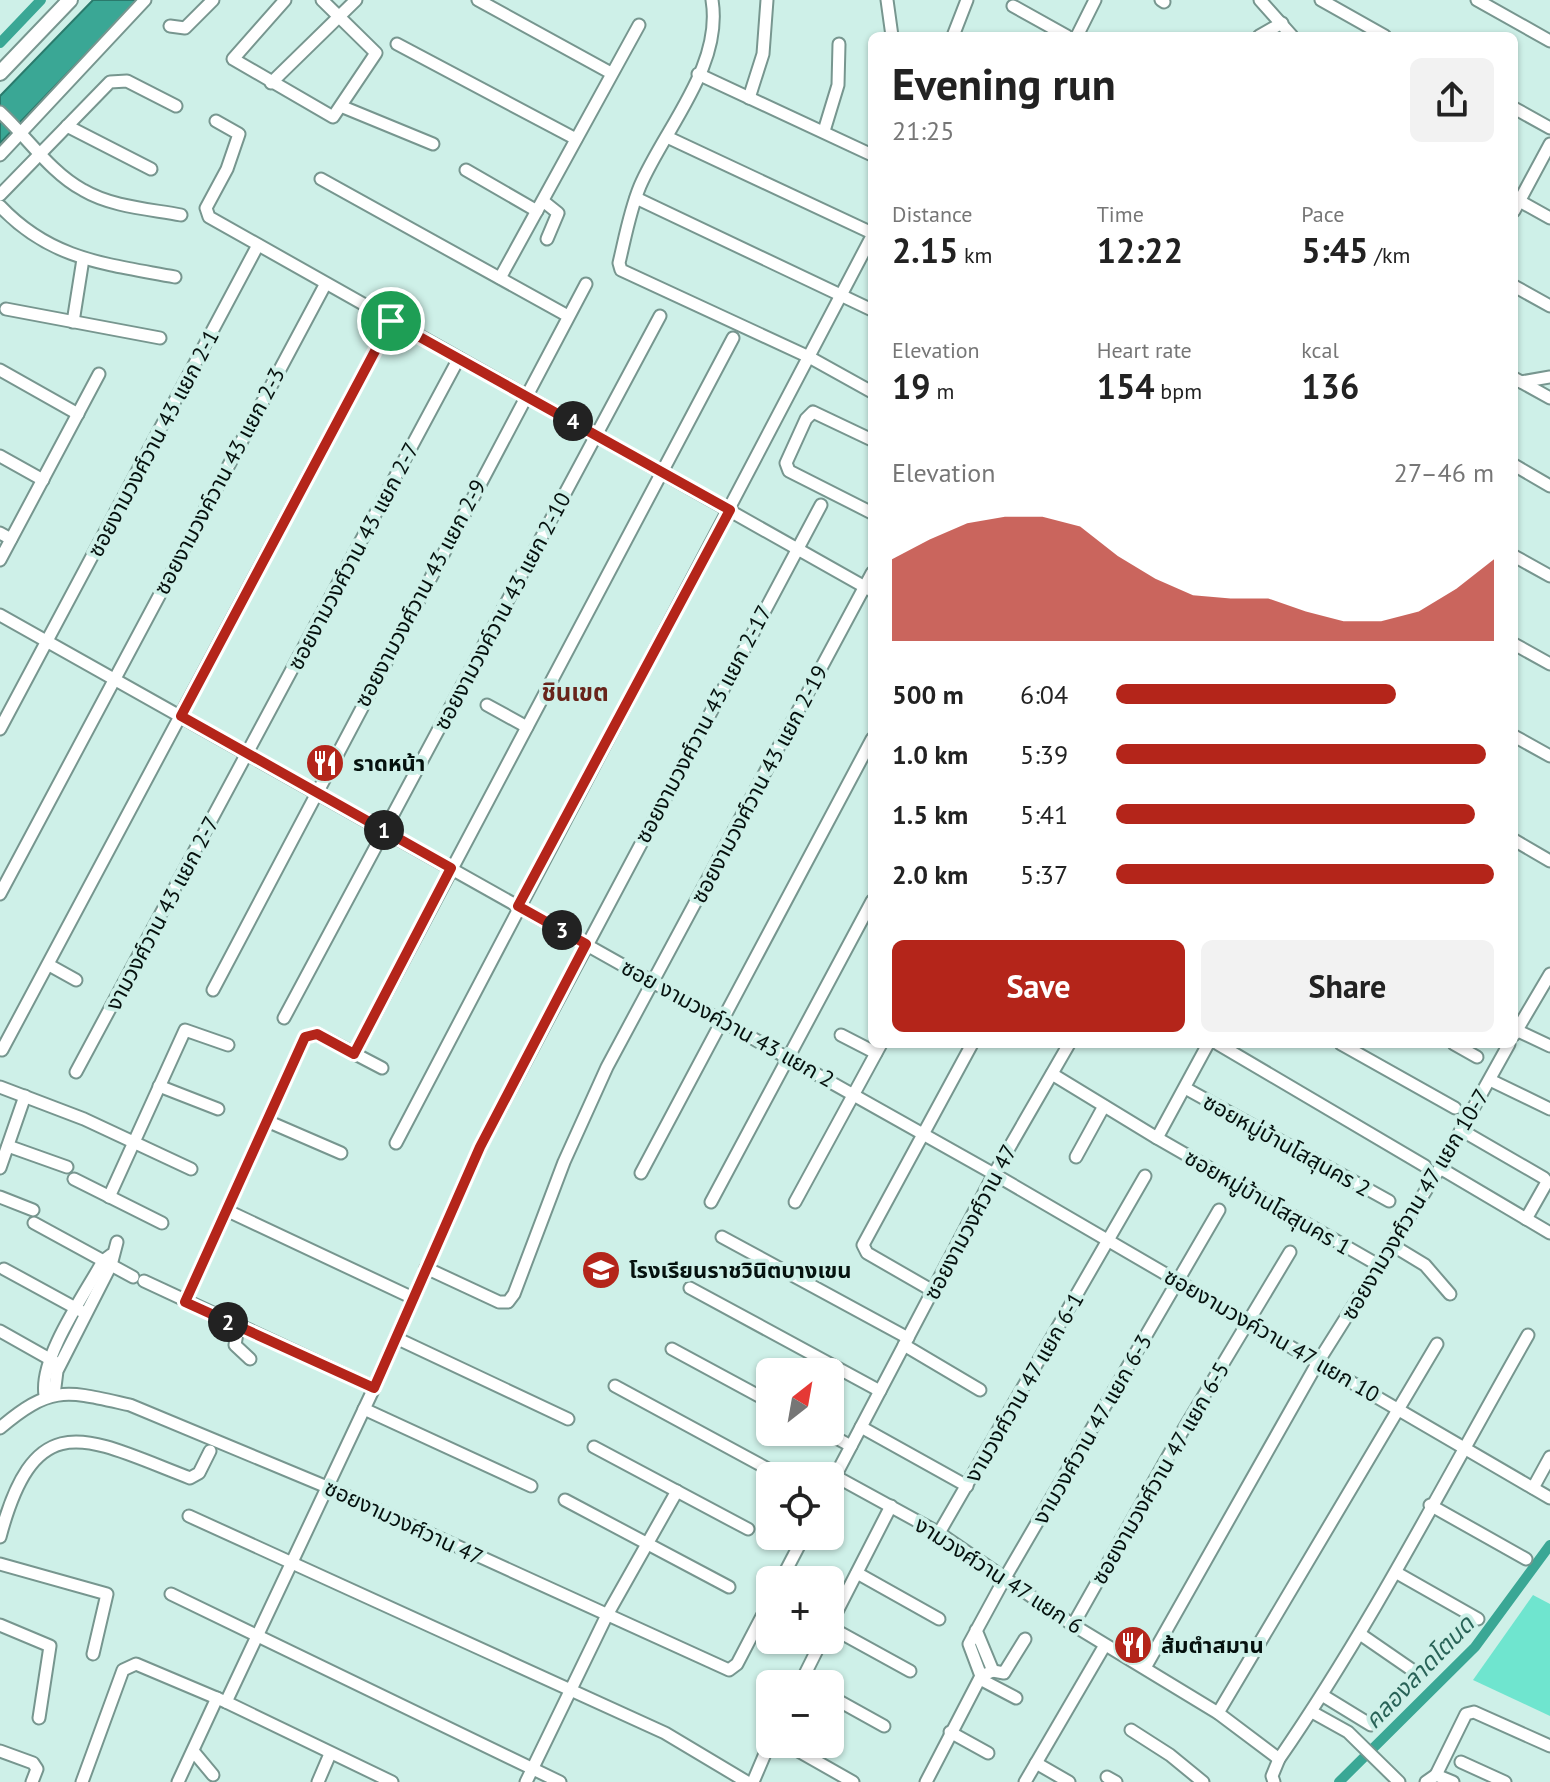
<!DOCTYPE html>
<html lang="en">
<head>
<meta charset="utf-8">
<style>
	body { margin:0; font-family:"PT Sans","Noto Sans Thai",sans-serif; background:#f2f2f2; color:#222; height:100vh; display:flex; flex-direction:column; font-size:30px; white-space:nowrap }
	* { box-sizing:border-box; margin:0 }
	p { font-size:26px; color:#767676 }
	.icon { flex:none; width:44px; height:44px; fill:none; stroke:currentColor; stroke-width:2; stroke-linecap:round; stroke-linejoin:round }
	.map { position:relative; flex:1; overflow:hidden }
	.details { position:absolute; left:868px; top:32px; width:650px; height:1016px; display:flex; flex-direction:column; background:#fff; border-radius:12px; box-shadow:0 2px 6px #0004 }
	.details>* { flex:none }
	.needle { width:52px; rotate:31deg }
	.buttons { position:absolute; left:756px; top:1358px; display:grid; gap:16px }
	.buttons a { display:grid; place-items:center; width:88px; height:88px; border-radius:12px; background:#fff; box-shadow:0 2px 6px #0004; font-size:40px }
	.pin { position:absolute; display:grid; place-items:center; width:68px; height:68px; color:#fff; margin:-34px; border:4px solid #fff; border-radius:50%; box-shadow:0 2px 8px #0007 }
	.km { position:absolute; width:40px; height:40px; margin:-20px; border-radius:50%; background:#222; color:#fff; font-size:22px; line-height:40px; text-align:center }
	.round { display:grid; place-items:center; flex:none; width:84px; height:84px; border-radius:12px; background:#f2f2f2 }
	.head { display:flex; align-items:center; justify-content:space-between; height:136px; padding:0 24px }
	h1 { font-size:44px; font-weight:800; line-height:60px }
	.figures { display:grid; grid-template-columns:repeat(3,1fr); gap:12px; height:136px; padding:8px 24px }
	.figures div { display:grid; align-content:center }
	.figures b { font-size:34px; font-weight:800 }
	.figures small { font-size:22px; font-weight:400 }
	.figures p { font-size:22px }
	.chart { height:224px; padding:16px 24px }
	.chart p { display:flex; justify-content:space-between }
	.chart svg { width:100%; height:144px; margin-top:8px; fill:#b4251a; opacity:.7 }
	.action { display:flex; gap:16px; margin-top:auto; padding:16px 24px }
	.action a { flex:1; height:92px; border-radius:12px; background:#b4251a; color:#fff; font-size:32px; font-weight:800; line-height:92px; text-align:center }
	.action a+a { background:#f2f2f2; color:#222 }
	ul { padding:0 24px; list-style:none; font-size:26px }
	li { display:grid; grid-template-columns:128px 96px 1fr; align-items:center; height:60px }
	li i { height:20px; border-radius:10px; background:#b4251a }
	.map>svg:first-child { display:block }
	.green { fill:#6fe5cf }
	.water { fill:#3aa795; stroke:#2a7a6c; stroke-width:2 }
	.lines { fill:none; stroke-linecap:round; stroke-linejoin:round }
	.canal { stroke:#3aa795; stroke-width:10 }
	.minor-casing { stroke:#77968f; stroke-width:15 }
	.major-casing { stroke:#77968f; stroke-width:18 }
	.minor { stroke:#fff; stroke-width:11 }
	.major { stroke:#fff; stroke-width:14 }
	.route-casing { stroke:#fff; stroke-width:16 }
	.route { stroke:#b4251a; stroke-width:10 }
	.labels { text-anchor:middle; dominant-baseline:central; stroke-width:8; stroke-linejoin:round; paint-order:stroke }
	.street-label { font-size:22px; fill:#05110e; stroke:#cef0e8 }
	.poi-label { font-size:22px; font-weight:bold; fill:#05110e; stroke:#cef0e8; text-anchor:start }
	.neighbourhood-label { font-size:24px; font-weight:bold; fill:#68241b; stroke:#cef0e8 }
	.water-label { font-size:24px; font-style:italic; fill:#296358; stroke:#cef0e8 }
</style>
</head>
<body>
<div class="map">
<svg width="1550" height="1782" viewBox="0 0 1550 1782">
	<rect width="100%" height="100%" fill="#cef0e8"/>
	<polygon class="green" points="1533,1595 1550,1604 1550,1716 1473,1680"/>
	<polygon class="water" points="93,0 138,0 0,143 0,96"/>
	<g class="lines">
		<g class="canal">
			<polyline points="0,43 41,0"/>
			<polyline points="1339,1782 1475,1647 1550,1545"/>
		</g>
		<g class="minor-casing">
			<g id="minor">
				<polyline points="285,0 233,59 333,117 376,53 322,0"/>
				<polyline points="478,0 611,73"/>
				<path d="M712,0C723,66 665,128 640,186C630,210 625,238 619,263L621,270L809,357L872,392"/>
				<polyline points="887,0 892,36"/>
				<polyline points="1161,0 1164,2"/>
				<polyline points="1260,0 1292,36"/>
				<polyline points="1321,0 1385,36"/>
				<polyline points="1477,0 1550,41"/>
				<polyline points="1013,6 1067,36"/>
				<polyline points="170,26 185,28 213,0"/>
				<polyline points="953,36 967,0"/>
				<polyline points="1077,36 1095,0"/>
				<polyline points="1259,36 1282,23"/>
				<polyline points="397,44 576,139"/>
				<polyline points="698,74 872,155"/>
				<polyline points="271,83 356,0"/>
				<polyline points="749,98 763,54 767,0"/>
				<polyline points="343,107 433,144"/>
				<polyline points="1514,108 1550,128"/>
				<path d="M0,112C27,137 51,173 83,190C112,207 149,209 181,215"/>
				<polyline points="216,121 239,134 227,169 206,208 209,217 872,591"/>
				<polyline points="67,126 151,169"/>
				<polyline points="824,131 838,85 839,44"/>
				<polyline points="667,137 872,233"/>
				<polyline points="0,155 145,0"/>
				<polyline points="466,170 537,211"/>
				<polyline points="321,179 568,316"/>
				<polyline points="0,195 110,82 127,81 176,106"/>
				<polyline points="636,198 872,310"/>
				<polyline points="1516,199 1550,218"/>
				<polyline points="543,201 558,213 547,239"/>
				<path d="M0,206C51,260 106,264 175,277"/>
				<polyline points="1514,211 1550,144"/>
				<polyline points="500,278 639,25"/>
				<polyline points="1514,286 1550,306"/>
				<polyline points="6,309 160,338"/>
				<polyline points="73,322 83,259"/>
				<polyline points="0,370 78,414"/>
				<polyline points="1514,378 1550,398"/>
				<polyline points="1521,382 1550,377"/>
				<polyline points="872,440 813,412 806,419 786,463 789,471 872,513"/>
				<polyline points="0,456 43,480"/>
				<polyline points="1514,465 1550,486"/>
				<polyline points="0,533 11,539"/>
				<polyline points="1514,556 1550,576"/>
				<polyline points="0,560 99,374"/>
				<polyline points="0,615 994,1174 1550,1498"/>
				<polyline points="1514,644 1550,664"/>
				<polyline points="487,705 527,727"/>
				<polyline points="0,729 258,245"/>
				<polyline points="1514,736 1550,756"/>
				<polyline points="1514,840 1550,861"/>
				<polyline points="0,894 325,285"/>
				<polyline points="49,965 76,980"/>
				<polyline points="213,990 586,284"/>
				<polyline points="284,1018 660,316"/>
				<polyline points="1516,1030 1550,1046"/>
				<polyline points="841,1035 876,1053"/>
				<polyline points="1514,1035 1550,974"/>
				<polyline points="1218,1044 1425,1166"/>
				<polyline points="1341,1044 1455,1108"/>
				<polyline points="1454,1044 1477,1057"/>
				<polyline points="2,1050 391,321"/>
				<polyline points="354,1054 733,338"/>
				<polyline points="76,1072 459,358"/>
				<polyline points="1052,1074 1157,1138 1208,1044"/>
				<polyline points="1490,1080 1550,1109"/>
				<polyline points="159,1086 218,1109"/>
				<polyline points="0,1087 84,1119 191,1169"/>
				<polyline points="1185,1088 1389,1201"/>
				<polyline points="267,1121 341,1153"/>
				<polyline points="1461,1130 1544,1178 1547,1182 1526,1219"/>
				<polyline points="1157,1138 1380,1266"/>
				<polyline points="396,1143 872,236"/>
				<polyline points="8,1146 67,1167"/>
				<polyline points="1076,1157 1104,1106"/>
				<polyline points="0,1168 25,1096"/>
				<polyline points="1440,1168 1550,1233"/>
				<polyline points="641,1173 872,739"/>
				<polyline points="74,1179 162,1223"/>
				<polyline points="0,1197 33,1210"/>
				<polyline points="109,1197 185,1030 228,1045"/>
				<polyline points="711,1202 872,901"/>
				<polyline points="795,1202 881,1044"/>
				<polyline points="228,1211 413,1298"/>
				<polyline points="34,1223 133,1277"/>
				<polyline points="722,1237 908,1338"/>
				<polyline points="1392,1245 1425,1265 1450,1294"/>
				<polyline points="426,1268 499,1302 508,1302 514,1294 564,1162 607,1067 872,573"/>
				<polyline points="4,1269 81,1311"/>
				<polyline points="144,1281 374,1388"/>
				<polyline points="690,1288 880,1391"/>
				<polyline points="933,1291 867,1253 863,1245 972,1044"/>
				<polyline points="185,1302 305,1037 317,1034 382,1068"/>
				<polyline points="238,1327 235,1345 250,1359"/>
				<polyline points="0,1331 55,1362"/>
				<polyline points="396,1338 568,1419"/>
				<polyline points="904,1345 980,1390"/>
				<polyline points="672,1349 770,1402"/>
				<polyline points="615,1386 781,1476"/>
				<path d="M45,1395C39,1358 85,1294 103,1261L111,1255"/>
				<polyline points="54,1395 57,1371 111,1265 117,1242"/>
				<polyline points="364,1409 531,1486"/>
				<polyline points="861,1427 967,1486"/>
				<path d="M0,1428C52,1384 67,1391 130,1405L327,1487L729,1670L737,1664L770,1601"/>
				<polyline points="825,1432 851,1446"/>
				<polyline points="594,1447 748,1529"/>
				<polyline points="835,1476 939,1533 1073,1625 1218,1713 1279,1759"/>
				<polyline points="830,1486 994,1174 1069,1044"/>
				<polyline points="1533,1488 1550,1457"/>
				<polyline points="565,1500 729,1587"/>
				<polyline points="1430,1505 1526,1559"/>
				<polyline points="189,1516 665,1733 747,1782"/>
				<polyline points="939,1533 1145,1176"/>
				<path d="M0,1537C36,1402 88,1439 190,1478L199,1473L210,1451"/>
				<polyline points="0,1564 107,1594 93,1654"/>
				<polyline points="857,1573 939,1619"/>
				<polyline points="1397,1573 1478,1619"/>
				<polyline points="781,1580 804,1536"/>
				<polyline points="171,1594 560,1782"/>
				<polyline points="0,1625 50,1646 39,1718"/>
				<polyline points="830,1625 891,1506"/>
				<polyline points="1073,1625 1179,1437 1290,1252"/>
				<polyline points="830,1627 910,1671"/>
				<polyline points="976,1630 993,1671 981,1676 969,1644 1006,1576 1219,1210"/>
				<polyline points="1360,1634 1418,1674"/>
				<polyline points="1146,1666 1318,1362 1440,1168 1509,1044"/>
				<polyline points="993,1671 1004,1673 1025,1639"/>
				<polyline points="980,1679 1016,1698"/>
				<polyline points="800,1684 822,1640"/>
				<polyline points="1322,1695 1371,1725"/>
				<polyline points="830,1696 884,1726"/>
				<polyline points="226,1702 374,1388 480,1147 821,505"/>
				<polyline points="1312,1712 1348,1732 1399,1782"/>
				<polyline points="1218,1713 1437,1344"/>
				<polyline points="1131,1730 1170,1755 1203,1782"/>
				<polyline points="950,1732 988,1753"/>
				<polyline points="786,1744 853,1782"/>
				<polyline points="0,1751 33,1763 37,1769 32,1782"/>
				<polyline points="193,1751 213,1775"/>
				<polyline points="1461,1762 1505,1782"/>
				<polyline points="1036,1763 1069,1782"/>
				<polyline points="1436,1775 1466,1714 1474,1712 1550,1746"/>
				<polyline points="1107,1777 1116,1782"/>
				<polyline points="82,1782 123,1670 136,1664 226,1702 392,1782"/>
				<polyline points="178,1782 217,1698"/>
				<polyline points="318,1782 330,1754"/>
				<polyline points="526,1782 607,1615 677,1491"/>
				<polyline points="753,1782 770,1742"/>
				<polyline points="926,1782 981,1676"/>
				<polyline points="1025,1782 1105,1645"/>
				<path d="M1274,1782L1272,1776L1279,1759C1372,1624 1447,1477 1528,1335"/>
				<polyline points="1426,1782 1436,1775 1453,1782"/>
			</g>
		</g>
		<g class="major-casing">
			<polyline id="major" points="0,73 70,0"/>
		</g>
		<use href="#minor" class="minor"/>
		<use href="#major" class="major"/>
	</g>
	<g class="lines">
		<g class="route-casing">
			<polygon id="route" points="391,321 730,510 518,906 586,944 480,1147 374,1388 185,1302 305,1037 317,1034 354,1054 451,868 181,716"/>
		</g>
		<use href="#route" class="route"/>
	</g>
	<defs>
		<g id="restaurant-disc" transform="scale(2)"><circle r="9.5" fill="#b4251a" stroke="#cef0e8"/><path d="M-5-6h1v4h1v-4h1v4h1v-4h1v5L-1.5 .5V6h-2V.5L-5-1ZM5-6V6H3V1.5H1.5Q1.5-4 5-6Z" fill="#fff"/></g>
		<g id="school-disc" transform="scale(2)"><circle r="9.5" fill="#b4251a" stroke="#cef0e8"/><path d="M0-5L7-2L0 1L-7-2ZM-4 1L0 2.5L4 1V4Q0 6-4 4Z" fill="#fff"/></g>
	</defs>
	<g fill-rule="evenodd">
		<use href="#restaurant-disc" x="325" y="763"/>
		<use href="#school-disc" x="601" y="1270"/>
		<use href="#restaurant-disc" x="1133" y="1645"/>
	</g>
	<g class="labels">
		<g class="street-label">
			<text transform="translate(153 443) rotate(-62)">ซอยงามวงศ์วาน 43 แยก 2-1</text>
			<text transform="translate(219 481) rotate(-62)">ซอยงามวงค์วาน 43 แยก 2-3</text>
			<text transform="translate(353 556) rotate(-62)">ซอยงามวงศ์วาน 43 แยก 2-7</text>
			<text transform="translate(420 593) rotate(-62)">ซอยงามวงศ์วาน 43 แยก 2-9</text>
			<text transform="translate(502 611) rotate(-62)">ซอยงามวงค์วาน 43 แยก 2-10</text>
			<text transform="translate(703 724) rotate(-62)">ซอยงามวงศ์วาน 43 แยก 2-17</text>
			<text transform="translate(759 784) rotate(-62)">ซอยงามวงศ์วาน 43 แยก 2-19</text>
			<text transform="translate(162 913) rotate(-62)">งามวงศ์วาน 43 แยก 2-7</text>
			<text transform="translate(728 1023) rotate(29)">ซอย งามวงค์วาน 43 แยก 2</text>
			<text transform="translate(1287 1145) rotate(29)">ซอยหมู่บ้านโสสุนคร 2</text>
			<text transform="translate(1268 1202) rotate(30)">ซอยหมู่บ้านโสสุนคร 1</text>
			<text transform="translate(1415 1204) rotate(-59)">ซอยงามวงศ์วาน 47 แยก 10-7</text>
			<text transform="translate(970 1222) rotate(-62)">ซอยงามวงศ์วาน 47</text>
			<text transform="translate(1272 1335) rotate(30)">ซอยงามวงค์วาน 47 แยก 10</text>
			<text transform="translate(1024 1387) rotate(-60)">งามวงศ์วาน 47 แยก 6-1</text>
			<text transform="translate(1092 1429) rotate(-60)">งามวงศ์วาน 47 แยก 6-3</text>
			<text transform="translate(1160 1473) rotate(-60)">ซอยงามวงศ์วาน 47 แยก 6-5</text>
			<text transform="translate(404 1522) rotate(25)">ซอยงามวงศ์วาน 47</text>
			<text transform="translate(999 1575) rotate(33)">งามวงศ์วาน 47 แยก 6</text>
		</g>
		<g class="poi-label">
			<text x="353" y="763">ราดหน้า</text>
			<text x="629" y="1270">โรงเรียนราชวินิตบางเขน</text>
			<text x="1161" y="1645">ส้มตำสมาน</text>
		</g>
		<g class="neighbourhood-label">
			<text x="575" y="692">ชินเขต</text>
		</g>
		<g class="water-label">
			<text transform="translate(1419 1672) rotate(-46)">คลองลาดโตนด</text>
		</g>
	</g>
</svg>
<div class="buttons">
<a><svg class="needle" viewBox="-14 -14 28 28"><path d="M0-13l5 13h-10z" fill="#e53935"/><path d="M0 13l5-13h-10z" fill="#767676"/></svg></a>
<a><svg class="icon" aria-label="locate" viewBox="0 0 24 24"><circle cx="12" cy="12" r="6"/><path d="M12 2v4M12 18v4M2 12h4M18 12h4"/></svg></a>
<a>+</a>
<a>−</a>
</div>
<div class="pin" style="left:391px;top:321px;background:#1e9e55"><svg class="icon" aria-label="arrive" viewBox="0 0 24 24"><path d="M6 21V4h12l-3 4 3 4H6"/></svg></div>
<b class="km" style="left:384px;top:830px">1</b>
<b class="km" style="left:228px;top:1322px">2</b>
<b class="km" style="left:562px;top:930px">3</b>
<b class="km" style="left:573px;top:421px">4</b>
<section class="details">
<div class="head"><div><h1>Evening run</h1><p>21:25</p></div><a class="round"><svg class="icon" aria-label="share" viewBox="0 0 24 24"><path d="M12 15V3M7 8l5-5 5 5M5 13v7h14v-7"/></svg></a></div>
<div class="figures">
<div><p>Distance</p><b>2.15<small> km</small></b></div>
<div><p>Time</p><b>12:22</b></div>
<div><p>Pace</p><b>5:45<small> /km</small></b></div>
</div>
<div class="figures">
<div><p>Elevation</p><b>19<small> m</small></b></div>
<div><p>Heart rate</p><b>154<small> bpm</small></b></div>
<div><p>kcal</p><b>136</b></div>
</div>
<div class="chart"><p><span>Elevation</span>27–46 m</p>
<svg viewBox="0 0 160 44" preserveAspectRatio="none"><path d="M0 44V19L10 13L20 8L30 6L40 6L50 9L60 18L70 25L80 30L90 31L100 31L110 35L120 38L130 38L140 35L150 28L160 19V44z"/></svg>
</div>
<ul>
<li><b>500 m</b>6:04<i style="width:74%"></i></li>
<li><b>1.0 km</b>5:39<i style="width:98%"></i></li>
<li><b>1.5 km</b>5:41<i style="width:95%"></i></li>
<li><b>2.0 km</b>5:37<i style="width:100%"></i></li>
</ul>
<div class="action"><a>Save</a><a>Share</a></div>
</section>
</div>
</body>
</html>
